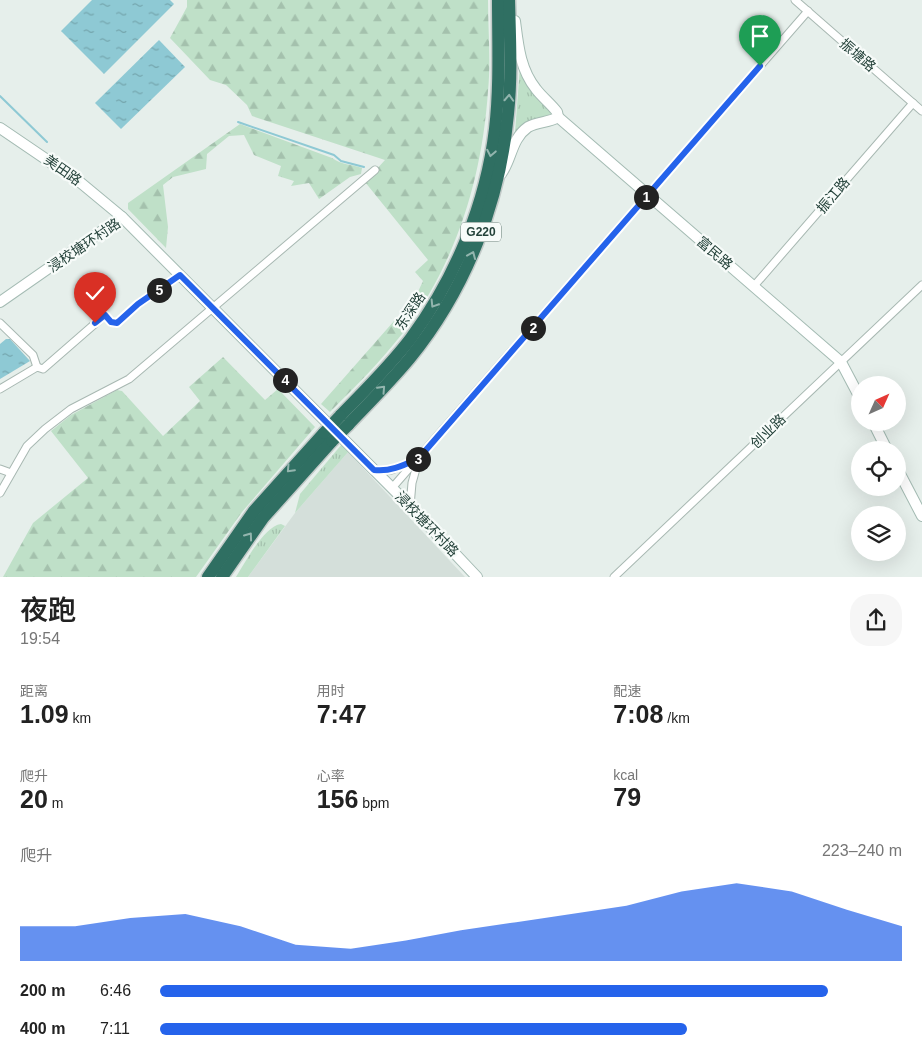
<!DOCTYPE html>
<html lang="zh">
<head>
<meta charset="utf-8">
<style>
	body { margin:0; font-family:Arial,"Noto Sans SC",sans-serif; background:#f6f6f6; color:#222; height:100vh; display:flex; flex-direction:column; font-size:19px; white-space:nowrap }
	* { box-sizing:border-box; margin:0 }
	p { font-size:16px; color:#767676 }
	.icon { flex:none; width:28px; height:28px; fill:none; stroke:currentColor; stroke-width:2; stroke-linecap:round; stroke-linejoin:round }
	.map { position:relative; height:577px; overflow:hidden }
	.side { display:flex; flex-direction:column; background:#fff; flex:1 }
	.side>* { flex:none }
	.needle { width:32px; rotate:45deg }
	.tools { position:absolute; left:851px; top:376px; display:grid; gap:10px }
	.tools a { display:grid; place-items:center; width:55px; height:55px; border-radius:50%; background:#fff; box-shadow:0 5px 20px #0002; font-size:25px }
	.pin { position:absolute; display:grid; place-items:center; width:42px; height:42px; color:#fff; margin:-51px -21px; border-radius:50% 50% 50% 0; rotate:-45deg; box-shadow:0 0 5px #0007 }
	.pin .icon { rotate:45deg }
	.km { position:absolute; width:25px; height:25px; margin:-12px; border-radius:50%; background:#222; color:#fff; font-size:14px; line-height:25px; text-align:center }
	.round { display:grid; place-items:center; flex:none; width:52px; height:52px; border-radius:20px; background:#f6f6f6 }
	.overview { display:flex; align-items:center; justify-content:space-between; height:85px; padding:0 20px }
	h1 { font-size:28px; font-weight:600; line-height:38px }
	.metrics { display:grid; grid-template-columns:repeat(3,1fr); gap:8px; height:85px; padding:5px 20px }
	.metrics div { display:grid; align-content:center }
	.metrics b { font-size:25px; font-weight:600 }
	.metrics small { font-size:14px; font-weight:400 }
	.metrics p { font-size:14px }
	.chart { height:140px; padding:10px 20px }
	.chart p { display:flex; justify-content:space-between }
	.chart svg { width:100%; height:90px; margin-top:5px; fill:#2563eb; opacity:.7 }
	ul { padding:0 20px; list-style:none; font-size:16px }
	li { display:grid; grid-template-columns:80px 60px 1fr; align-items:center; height:38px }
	li i { height:12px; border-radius:6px; background:#2563eb }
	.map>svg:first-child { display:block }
	.built { fill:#d4dfda }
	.grass { fill:url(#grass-tufts) }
	.forest { fill:url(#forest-firs) }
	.water { fill:url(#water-ripples) }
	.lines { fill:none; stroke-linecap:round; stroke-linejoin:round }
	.stream { stroke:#8ec9d4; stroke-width:2 }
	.street-casing { stroke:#a8b8b2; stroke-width:9 }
	.secondary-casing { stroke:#a4bbb3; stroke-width:12 }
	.highway-casing { stroke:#c2cac8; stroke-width:15 }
	.street { stroke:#fff; stroke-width:7 }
	.secondary { stroke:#fff; stroke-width:10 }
	.highway { stroke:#2f6f62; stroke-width:12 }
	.highway-bridge-casing { stroke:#c2cac8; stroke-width:15; stroke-linecap:butt }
	.highway-bridge { stroke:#2f6f62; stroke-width:12 }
	.oneway { stroke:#93b5ae }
	.route-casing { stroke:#fff; stroke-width:10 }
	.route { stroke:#2563eb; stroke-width:6 }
	.labels { text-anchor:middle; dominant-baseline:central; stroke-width:4.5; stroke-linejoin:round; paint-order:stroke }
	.shield { fill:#f7fbf9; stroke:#637a73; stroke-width:1 }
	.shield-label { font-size:12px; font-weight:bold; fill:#24423a }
	.street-label { font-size:14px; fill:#24423a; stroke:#f7fbf9 }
</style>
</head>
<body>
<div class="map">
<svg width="922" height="577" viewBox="0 0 922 577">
	<defs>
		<pattern id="grass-tufts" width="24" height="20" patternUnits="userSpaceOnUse" patternTransform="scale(1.25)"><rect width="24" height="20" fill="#bfe0c8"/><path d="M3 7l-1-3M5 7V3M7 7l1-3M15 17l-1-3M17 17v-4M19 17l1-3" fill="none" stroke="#a4c1ad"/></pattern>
		<pattern id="forest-firs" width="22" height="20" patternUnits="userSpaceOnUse" patternTransform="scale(1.25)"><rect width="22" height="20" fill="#bfe0c8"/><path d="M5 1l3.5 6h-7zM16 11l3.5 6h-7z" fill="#a4c1ad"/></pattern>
		<pattern id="water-ripples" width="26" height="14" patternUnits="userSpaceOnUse" patternTransform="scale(1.25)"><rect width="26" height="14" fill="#8ec9d4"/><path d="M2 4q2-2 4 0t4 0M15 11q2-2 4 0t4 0" fill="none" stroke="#74a5ad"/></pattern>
	</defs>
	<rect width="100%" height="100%" fill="#e6efeb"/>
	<polygon class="built" points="348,452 465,577 248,577 295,513"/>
	<g class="grass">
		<polygon points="520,66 552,113 515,133"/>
		<polygon points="342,444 349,451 295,513 300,494"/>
		<path d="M281,524L285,526L248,577H236C245,563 264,526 281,524Z"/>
	</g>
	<g class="forest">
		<path d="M187,0H488C488,30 491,61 488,91C482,179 456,264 402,334C380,362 355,387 330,412L321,404L416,296L423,281L415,272L428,260L365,182L385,160L252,116L247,105L226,85L210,80L170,38L187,7Z"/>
		<path d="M240,124L332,158C342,165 351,164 362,168L361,174L350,177L319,199L309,183L291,186L294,181L278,176L281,166L254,155L244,135L229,136L207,154L206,169L173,177L163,185L168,227L166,248L128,209V203Z"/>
		<polygon points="223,357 265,400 278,389 315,427 242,512 196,577 3,577 33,523 88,478 51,431 71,415 117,390 122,391 163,436 200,401 189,387"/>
	</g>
	<g class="water">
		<polygon points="92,0 170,0 174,4 104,74 61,31"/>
		<polygon points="159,40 185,67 121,129 95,103"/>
		<polygon points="6,339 10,339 30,361 0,379 0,344"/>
	</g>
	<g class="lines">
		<g class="stream">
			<polyline points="0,96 47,142"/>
			<polyline points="238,122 334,155 341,161 364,167"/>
		</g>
		<g class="street-casing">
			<g id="street">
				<polyline points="795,0 922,111"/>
				<polyline points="754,286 913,103"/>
				<polyline points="0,323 33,355 37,367"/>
				<polyline points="0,389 37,367 43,369 105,315 111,322 117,323 138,304 180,275"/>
				<polyline points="0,469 11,473"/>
				<polyline points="374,470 392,470 419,458 412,483 410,506"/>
				<polyline points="392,488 808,11"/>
				<polyline points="0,493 27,446 45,429 71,409 129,379 375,170"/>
				<polyline points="614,577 922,285"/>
			</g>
		</g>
		<g class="secondary-casing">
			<g id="secondary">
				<polyline points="558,117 841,362 860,398"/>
				<polyline points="0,128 81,183 122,217"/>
				<path d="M501,174C512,159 511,139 528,127C538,121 549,123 558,117L557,112C551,104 542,97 536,89C520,69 518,45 515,21"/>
				<polyline points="0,302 122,217 410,506 477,577"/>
				<polyline points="873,422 887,450"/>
				<polyline points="898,470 922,516"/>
			</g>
		</g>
		<g class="highway-casing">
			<g id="highway">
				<path d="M340,416C364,391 390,366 411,338C456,277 486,204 495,129C500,86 498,43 498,0"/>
				<path d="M348,425C369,403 391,381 410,358C466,289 500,202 508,114C512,76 510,38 509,0"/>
				<polyline points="208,577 254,511 324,433"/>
				<polyline points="222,577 263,518 332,441"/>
			</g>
		</g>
		<use href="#street" class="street"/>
		<use href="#secondary" class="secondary"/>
		<use href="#highway" class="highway"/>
		<g class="highway-bridge-casing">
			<g id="highway-bridge">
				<polyline points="324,433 340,416"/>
				<polyline points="332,441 348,425"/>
			</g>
		</g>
		<use href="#highway-bridge" class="highway-bridge"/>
	</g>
	<defs><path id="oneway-chevron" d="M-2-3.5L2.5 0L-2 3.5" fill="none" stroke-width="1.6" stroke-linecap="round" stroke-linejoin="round" transform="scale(1.25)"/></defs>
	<g class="oneway">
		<use href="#oneway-chevron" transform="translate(509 98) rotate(-87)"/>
		<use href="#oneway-chevron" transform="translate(491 153) rotate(101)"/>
		<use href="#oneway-chevron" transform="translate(472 255) rotate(-67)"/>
		<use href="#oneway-chevron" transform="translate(434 304) rotate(122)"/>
		<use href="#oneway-chevron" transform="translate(382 389) rotate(-47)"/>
		<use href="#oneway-chevron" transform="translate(290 469) rotate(133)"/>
		<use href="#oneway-chevron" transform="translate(249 536) rotate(-54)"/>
	</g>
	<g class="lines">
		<g class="route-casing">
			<path id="route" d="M95,323L105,315L111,322L117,323L138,304L180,275L374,470C391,472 404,465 419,458L760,66"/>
		</g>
		<use href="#route" class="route"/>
	</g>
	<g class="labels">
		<rect class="shield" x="461" y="222.5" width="40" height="19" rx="4"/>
		<g class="shield-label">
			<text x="481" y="232">G220</text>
		</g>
		<g class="street-label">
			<text transform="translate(858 55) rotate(41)">振塘路</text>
			<text transform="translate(63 170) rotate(35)">美田路</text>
			<text transform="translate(833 195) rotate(-49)">振江路</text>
			<text transform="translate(84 245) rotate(-34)">浸校塘环村路</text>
			<text transform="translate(715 253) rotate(41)">富民路</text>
			<text transform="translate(410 311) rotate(-56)">东深路</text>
			<text transform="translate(768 431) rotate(-44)">创业路</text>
			<text transform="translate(427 524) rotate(46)">浸校塘环村路</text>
		</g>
	</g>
</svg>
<div class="tools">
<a><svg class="needle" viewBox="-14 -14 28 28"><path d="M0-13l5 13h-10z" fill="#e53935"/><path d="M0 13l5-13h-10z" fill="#767676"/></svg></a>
<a><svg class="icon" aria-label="locate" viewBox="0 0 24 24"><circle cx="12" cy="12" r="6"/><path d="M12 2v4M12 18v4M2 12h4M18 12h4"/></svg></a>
<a><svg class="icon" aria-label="layers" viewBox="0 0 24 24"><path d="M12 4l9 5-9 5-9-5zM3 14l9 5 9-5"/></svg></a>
</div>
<div class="pin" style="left:760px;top:66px;background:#1e9e55"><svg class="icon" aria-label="arrive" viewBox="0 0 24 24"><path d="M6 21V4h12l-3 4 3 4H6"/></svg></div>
<div class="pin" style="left:95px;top:323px;background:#d93025"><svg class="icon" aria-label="check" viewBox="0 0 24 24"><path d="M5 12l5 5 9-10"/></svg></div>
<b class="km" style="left:646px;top:197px">1</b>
<b class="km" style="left:533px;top:328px">2</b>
<b class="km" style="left:418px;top:459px">3</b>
<b class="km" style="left:285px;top:380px">4</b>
<b class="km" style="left:159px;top:290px">5</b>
</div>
<section class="side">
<div class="overview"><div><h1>夜跑</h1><p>19:54</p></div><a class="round"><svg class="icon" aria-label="share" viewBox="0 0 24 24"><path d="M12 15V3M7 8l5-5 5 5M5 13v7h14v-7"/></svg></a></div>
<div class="metrics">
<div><p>距离</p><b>1.09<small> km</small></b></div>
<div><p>用时</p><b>7:47</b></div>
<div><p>配速</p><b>7:08<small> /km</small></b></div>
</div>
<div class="metrics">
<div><p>爬升</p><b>20<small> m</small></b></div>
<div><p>心率</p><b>156<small> bpm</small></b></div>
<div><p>kcal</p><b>79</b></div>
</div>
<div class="chart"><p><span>爬升</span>223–240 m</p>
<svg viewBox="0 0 160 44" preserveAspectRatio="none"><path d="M0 44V27L10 27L20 23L30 21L40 27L50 36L60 38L70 34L80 29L90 25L100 21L110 17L120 10L130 6L140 10L150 19L160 27V44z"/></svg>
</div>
<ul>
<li><b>200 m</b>6:46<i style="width:90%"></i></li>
<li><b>400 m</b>7:11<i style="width:71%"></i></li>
</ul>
</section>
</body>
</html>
